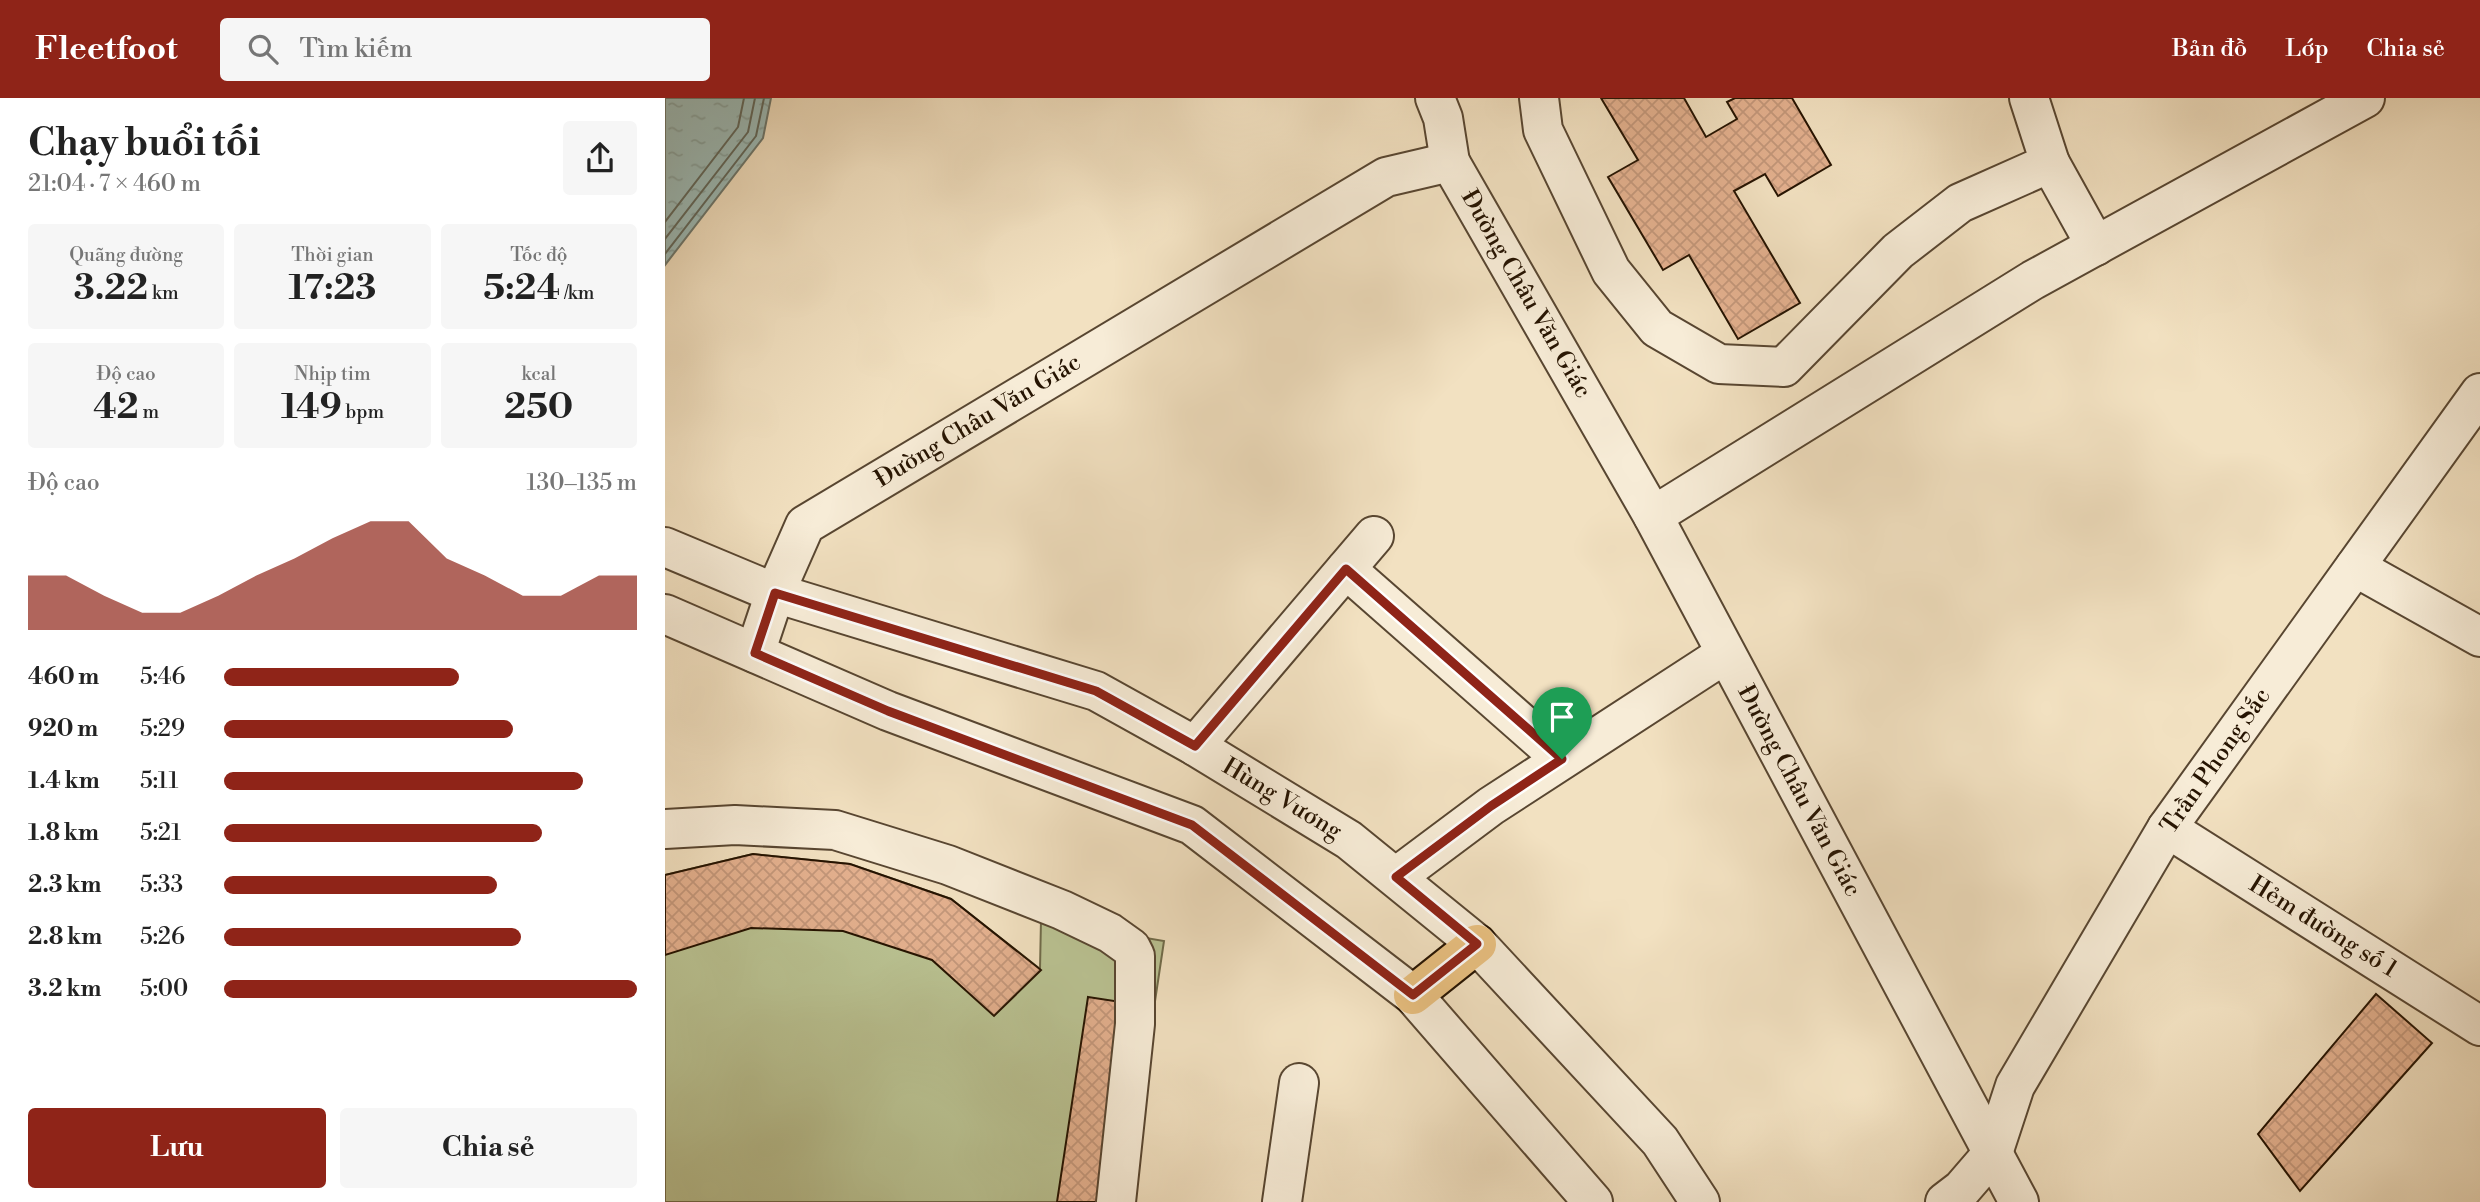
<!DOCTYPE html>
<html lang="vi">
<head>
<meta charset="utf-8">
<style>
	body { margin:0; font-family:"Libre Bodoni",serif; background:#f6f6f6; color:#222; height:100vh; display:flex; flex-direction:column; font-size:26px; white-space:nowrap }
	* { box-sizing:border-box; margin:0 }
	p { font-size:23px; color:#767676 }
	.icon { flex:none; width:38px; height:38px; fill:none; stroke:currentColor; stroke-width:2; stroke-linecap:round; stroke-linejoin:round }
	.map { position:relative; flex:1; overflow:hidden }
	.side { display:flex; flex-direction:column; background:#fff; width:665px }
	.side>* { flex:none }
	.pin { position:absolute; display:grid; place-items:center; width:60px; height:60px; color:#fff; margin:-72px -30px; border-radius:50% 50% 50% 0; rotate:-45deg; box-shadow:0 0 7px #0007 }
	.pin .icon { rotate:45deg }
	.round { display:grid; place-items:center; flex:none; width:74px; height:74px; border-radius:7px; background:#f6f6f6 }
	.head { display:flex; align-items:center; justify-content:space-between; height:119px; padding:0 28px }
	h1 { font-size:38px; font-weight:700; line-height:52px }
	.metrics { display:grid; grid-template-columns:repeat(3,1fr); gap:10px; height:119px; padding:7px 28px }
	.metrics div { display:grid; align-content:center; border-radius:7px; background:#f6f6f6; text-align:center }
	.metrics b { font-size:35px; font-weight:700 }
	.metrics small { font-size:19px; font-weight:400 }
	.metrics p { font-size:19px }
	.chart { height:196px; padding:14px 28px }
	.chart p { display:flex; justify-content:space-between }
	.chart svg { width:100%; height:126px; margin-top:7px; fill:#8f2418; opacity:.7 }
	.action { display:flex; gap:14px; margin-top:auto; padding:14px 28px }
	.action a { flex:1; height:80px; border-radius:7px; background:#8f2418; color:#fff; font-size:28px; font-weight:700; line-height:80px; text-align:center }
	.action a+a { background:#f6f6f6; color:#222 }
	ul { padding:0 28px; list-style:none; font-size:23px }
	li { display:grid; grid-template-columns:112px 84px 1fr; align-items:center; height:52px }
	li i { height:18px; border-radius:9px; background:#8f2418 }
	header { display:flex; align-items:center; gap:42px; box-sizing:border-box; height:98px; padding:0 35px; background:#8f2418; color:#fff }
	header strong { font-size:33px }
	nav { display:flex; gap:38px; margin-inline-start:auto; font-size:24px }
	.search { width:490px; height:63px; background:#f6f6f6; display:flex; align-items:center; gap:18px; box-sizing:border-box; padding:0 24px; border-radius:7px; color:#767676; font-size:26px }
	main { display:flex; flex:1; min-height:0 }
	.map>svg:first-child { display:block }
	.grass { fill:#bac393; stroke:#706b4a; stroke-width:2 }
	.water { fill:url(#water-ripples); stroke:#6c786f; stroke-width:2 }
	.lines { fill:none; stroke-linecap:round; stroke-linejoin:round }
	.shore { stroke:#60685d; stroke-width:2 }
	.building { fill:url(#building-cross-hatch); stroke:#251301; stroke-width:2 }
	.minor-casing { stroke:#584631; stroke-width:42 }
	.major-casing { stroke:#251301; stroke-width:42 }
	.minor { stroke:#f7ecd7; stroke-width:38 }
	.major { stroke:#e9c080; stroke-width:38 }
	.route-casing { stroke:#fff; stroke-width:14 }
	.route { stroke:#8f2418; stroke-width:9 }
	.labels { text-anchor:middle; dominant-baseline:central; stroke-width:6; stroke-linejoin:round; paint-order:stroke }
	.street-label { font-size:24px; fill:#251301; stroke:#f7ecd7 }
</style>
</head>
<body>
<header>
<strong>Fleetfoot</strong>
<div class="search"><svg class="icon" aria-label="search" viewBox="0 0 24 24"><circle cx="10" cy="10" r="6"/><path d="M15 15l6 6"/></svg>Tìm kiếm</div>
<nav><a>Bản đồ</a><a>Lớp</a><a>Chia sẻ</a></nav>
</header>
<main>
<section class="side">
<div class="head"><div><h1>Chạy buổi tối</h1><p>21:04 · 7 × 460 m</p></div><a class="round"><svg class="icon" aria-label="share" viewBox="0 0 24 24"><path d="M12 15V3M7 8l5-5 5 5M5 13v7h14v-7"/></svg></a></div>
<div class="metrics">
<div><p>Quãng đường</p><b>3.22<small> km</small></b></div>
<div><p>Thời gian</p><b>17:23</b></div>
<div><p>Tốc độ</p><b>5:24<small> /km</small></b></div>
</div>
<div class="metrics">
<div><p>Độ cao</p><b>42<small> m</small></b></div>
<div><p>Nhịp tim</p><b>149<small> bpm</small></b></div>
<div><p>kcal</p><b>250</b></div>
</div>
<div class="chart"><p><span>Độ cao</span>130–135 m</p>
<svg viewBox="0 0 160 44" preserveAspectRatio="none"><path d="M0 44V25L10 25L20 32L30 38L40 38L50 32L60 25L70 19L80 12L90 6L100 6L110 19L120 25L130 32L140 32L150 25L160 25V44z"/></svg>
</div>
<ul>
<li><b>460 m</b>5:46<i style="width:57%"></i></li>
<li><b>920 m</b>5:29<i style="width:70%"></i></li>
<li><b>1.4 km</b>5:11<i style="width:87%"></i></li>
<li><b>1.8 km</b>5:21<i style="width:77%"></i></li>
<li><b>2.3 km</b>5:33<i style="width:66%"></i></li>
<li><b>2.8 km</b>5:26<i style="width:72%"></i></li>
<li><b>3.2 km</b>5:00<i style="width:100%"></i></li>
</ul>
<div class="action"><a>Lưu</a><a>Chia sẻ</a></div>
</section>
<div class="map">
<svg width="1815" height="1104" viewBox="0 0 1815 1104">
	<defs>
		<pattern id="water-ripples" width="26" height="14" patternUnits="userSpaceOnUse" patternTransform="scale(1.75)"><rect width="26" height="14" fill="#9cbcb9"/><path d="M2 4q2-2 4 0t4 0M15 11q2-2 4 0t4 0" fill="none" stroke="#86a19d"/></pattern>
		<pattern id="building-cross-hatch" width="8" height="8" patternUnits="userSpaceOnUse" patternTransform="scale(1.75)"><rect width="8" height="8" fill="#e4b18f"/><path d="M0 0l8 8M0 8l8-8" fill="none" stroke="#c3977a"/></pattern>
	</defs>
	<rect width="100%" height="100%" fill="#f2e1c1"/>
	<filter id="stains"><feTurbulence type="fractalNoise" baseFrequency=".00286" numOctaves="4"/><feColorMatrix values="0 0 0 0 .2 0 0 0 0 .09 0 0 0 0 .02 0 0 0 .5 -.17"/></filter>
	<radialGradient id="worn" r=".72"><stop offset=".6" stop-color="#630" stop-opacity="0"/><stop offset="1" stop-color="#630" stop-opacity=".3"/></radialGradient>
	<polygon class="grass" points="88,756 185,766 286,801 375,871 376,822 499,843 460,1104 0,1104 0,777"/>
	<polygon class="water" points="0,0 106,0 98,40 0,167"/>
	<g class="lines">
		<g class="shore">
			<polyline points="0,124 73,29 79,0"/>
			<polyline points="0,141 83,34 90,0"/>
			<polyline points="0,156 91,38 99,0"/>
		</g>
	</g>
	<g class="building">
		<polygon points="936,0 1019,0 1041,39 1072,21 1062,4 1070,0 1127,0 1166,67 1113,98 1100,76 1069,93 1135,205 1073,241 1024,157 998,172 943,79 973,62"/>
		<polygon points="88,756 185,766 286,801 376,872 329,918 267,862 178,833 86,830 0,857 0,777"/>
		<polygon points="1711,896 1767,945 1635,1093 1593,1036"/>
		<polygon points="423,899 469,906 439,1104 392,1104"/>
	</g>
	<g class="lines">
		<g class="minor-casing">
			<g id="minor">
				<polyline points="770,0 778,20 785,64"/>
				<polyline points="874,0 878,32 946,173 992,230 1054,266 1119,269 1233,153 1295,105 1385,65 1364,0"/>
				<polyline points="1385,65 1431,148"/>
				<polyline points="988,418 1368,182 1700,0"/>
				<polyline points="0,449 110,495 431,593 530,648 684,742 812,846 995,1043 1035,1104"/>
				<polyline points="1690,469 1815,539"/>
				<polyline points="681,471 897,661"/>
				<polyline points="0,516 223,613 527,727 748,897 928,1104"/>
				<polyline points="90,555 110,495 140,427 721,79 785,64 988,418 1354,1104"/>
				<polyline points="530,648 709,438"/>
				<polyline points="1502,730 1815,928"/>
				<polyline points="0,731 70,727 170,732 283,767 397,812 445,835 466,850 470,858 470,926 451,1104"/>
				<polyline points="731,779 826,708 1060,556"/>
				<polyline points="617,1104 634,985"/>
				<polyline points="1280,1104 1297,1091 1328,1055 1350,988 1502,730 1815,295"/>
			</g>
		</g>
		<g class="major-casing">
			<polyline id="major" points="748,897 812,846"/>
		</g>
		<use href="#minor" class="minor"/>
		<use href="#major" class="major"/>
	</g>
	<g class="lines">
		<g class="route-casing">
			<polygon id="route" points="681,471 897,661 826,708 731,779 812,846 748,897 527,727 223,613 90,555 110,495 431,593 530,648"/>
		</g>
		<use href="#route" class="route"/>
	</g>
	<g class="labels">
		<g class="street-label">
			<text transform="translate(861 196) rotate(60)">Đường Châu Văn Giác</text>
			<text transform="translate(313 323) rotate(-31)">Đường Châu Văn Giác</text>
			<text transform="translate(1551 663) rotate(-55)">Trần Phong Sắc</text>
			<text transform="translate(1134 693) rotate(62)">Đường Châu Văn Giác</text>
			<text transform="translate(617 701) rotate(31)">Hùng Vương</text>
			<text transform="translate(1658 829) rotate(32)">Hẻm đường số 1</text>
		</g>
	</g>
	<rect width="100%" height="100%" filter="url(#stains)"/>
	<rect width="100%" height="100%" fill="url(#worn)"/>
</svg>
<div class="pin" style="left:897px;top:661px;background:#1e9e55"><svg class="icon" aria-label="arrive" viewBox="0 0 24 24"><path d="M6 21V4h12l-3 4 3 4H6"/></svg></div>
</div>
</main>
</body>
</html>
